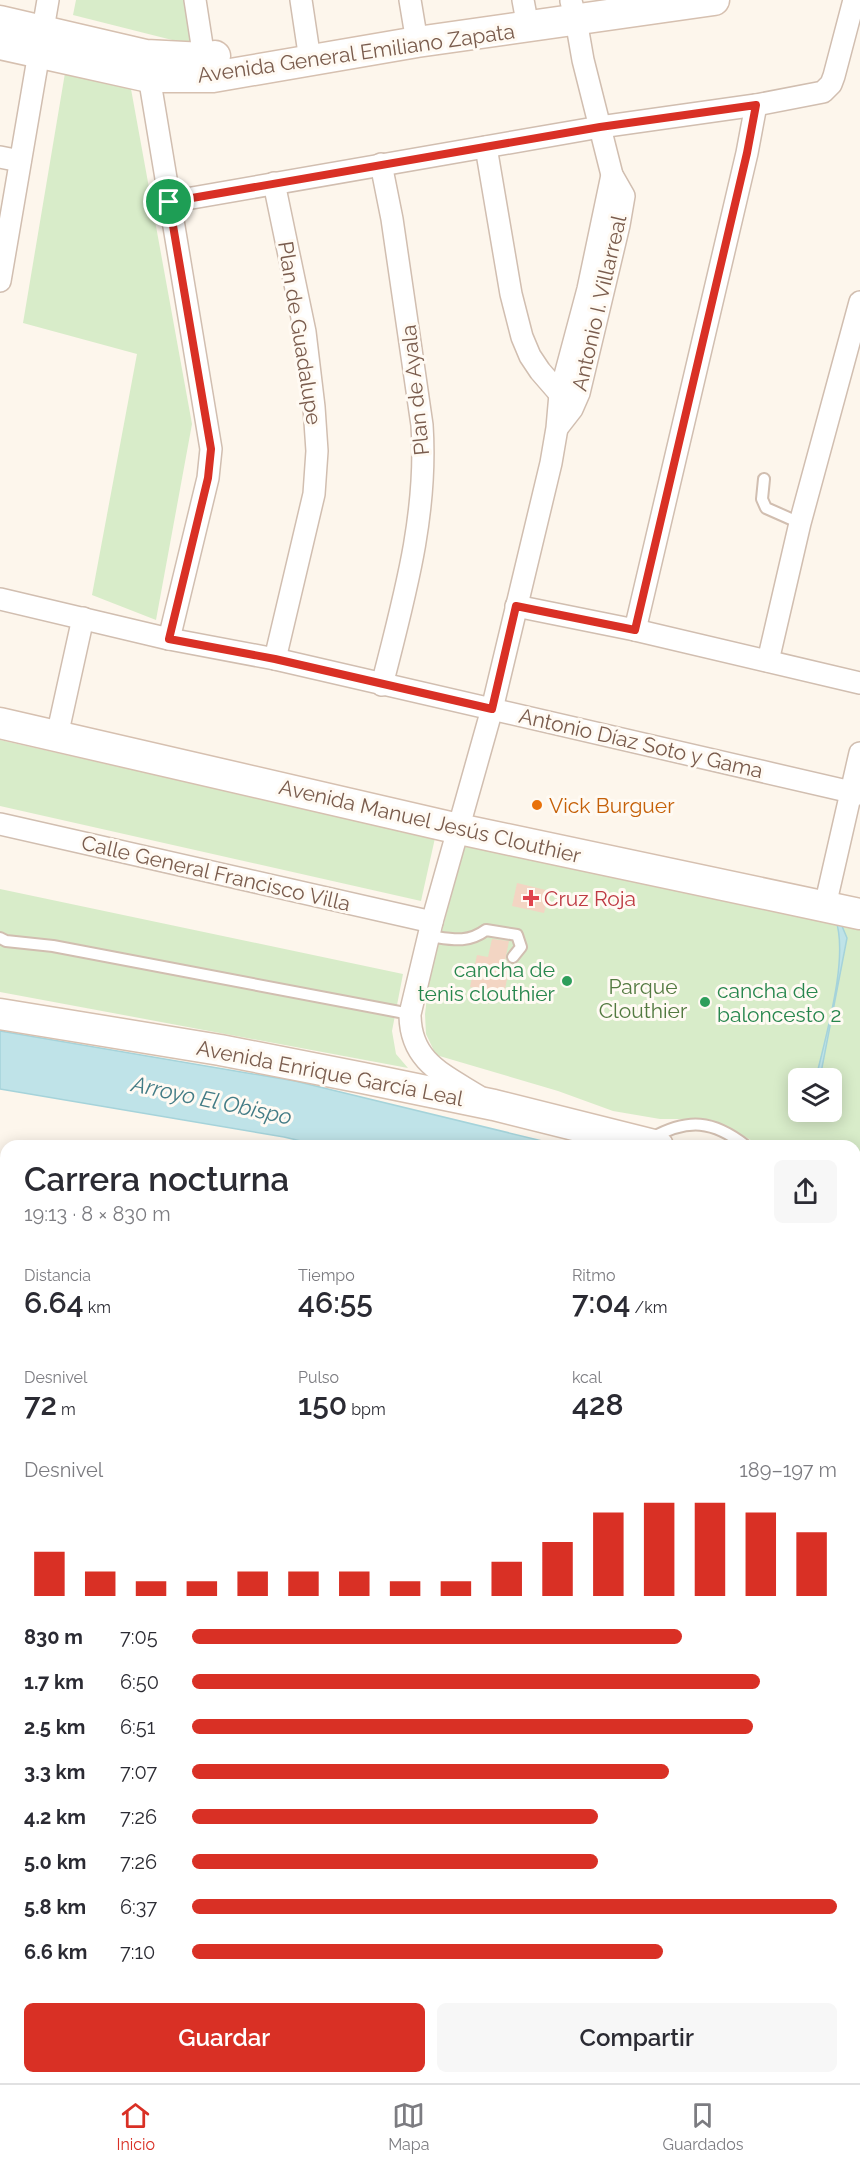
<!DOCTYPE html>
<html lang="es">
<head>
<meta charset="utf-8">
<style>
	body { margin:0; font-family:Raleway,sans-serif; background:#f7f7f7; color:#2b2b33; height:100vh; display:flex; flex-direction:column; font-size:22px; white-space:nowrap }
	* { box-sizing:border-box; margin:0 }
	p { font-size:20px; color:#7c7c81 }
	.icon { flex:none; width:33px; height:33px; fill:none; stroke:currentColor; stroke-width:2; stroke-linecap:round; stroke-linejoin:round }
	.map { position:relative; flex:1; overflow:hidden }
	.side { position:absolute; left:0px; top:1140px; width:861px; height:944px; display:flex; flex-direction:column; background:#fff; border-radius:18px 18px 0 0; box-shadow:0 3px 15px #0003 }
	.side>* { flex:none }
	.tools { position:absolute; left:788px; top:1068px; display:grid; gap:12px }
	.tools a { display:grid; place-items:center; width:54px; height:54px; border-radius:9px; background:#fff; box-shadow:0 3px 15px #0003; font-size:30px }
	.pin { position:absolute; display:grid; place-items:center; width:51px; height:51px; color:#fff; margin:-26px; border:3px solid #fff; border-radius:50%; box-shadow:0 2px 6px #0007 }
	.round { display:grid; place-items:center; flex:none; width:63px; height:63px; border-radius:9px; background:#f7f7f7 }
	.head { display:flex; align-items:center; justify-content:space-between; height:102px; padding:0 24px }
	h1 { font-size:33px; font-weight:600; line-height:45px }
	.figures { display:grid; grid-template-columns:repeat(3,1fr); gap:9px; height:102px; padding:6px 24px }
	.figures div { display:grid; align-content:center }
	.figures b { font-size:30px; font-weight:600 }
	.figures small { font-size:16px; font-weight:400 }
	.figures p { font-size:16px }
	.chart { height:168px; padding:12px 24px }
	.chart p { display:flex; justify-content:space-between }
	.chart svg { width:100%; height:108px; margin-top:6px; stroke:#d93025; stroke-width:6 }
	.action { display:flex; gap:12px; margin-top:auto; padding:12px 24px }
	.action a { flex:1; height:69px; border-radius:9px; background:#d93025; color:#fff; font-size:24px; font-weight:600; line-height:69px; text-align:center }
	.action a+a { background:#f7f7f7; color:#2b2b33 }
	ul { padding:0 24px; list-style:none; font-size:20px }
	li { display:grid; grid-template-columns:96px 72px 1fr; align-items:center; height:45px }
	li i { height:15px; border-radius:8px; background:#d93025 }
	.menu { display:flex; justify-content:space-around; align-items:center; height:84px; border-top:2px solid #e1e1e2; background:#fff; font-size:16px; color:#7c7c81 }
	.menu a { display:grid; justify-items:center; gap:3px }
	.menu .selected { color:#d93025 }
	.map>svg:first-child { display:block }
	.green { fill:#d8ecc9; fill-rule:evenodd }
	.water { fill:#bfe3e8; stroke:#a5d3da; stroke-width:1.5 }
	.building { fill:#f3d5c3 }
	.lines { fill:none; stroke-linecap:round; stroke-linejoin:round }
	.lane-casing { stroke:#d1beb0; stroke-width:14 }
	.street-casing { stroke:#d1beb0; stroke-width:24 }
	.secondary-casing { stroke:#d6c0b0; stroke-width:33 }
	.primary-casing { stroke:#dad1cd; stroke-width:36 }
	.lane { stroke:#fff; stroke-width:10 }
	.street { stroke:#fff; stroke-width:21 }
	.secondary { stroke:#fff; stroke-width:30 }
	.primary { stroke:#fbd9a5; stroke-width:33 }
	.rail-casing { stroke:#b9a8c9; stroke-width:7 }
	.rail { stroke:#fffaf3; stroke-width:4.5; stroke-dasharray:14; stroke-linecap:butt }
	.route-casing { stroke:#fff; stroke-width:12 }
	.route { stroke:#d93025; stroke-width:8 }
	.food-dot { fill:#e8710a; stroke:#fffaf3; stroke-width:2 }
	.health-dot { fill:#e0444e; stroke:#fffaf3; stroke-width:2 }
	.leisure-dot { fill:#2e9e5b; stroke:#fffaf3; stroke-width:2 }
	.labels { text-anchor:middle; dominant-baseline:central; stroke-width:6; stroke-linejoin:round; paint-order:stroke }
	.street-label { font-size:21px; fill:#7a5c4d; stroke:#fffaf3 }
	.food-label { font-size:21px; fill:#c56008; stroke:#fffaf3; text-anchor:start }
	.health-label { font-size:21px; fill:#be3a42; stroke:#fffaf3; text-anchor:start }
	.leisure-label { font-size:21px; fill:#27864d; stroke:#fffaf3; text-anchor:end }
	.park-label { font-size:21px; fill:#537a41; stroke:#fffaf3 }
	.water-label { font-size:22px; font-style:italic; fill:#437c86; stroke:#fffaf3 }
</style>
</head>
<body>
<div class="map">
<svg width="860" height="2083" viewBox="0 0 860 2083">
	<rect width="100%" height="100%" fill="#fdf6ec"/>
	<g class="green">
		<polygon points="76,0 185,0 192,45 73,15"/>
		<polygon points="65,73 129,78 192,424 156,620 92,595 137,354 23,323"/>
		<polygon points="0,740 435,838 421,901 0,806"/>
		<path d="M465,842L860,924V1172L855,1171V1146H761L730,1128L698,1119H660L613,1111L558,1091L436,1055L426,1034L425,1014L429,981ZM798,1078H831V1112H798Z"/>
		<polygon points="0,889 403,974 392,1031 396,1054 408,1068 0,992"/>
	</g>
	<g class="water">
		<path d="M835,918L839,919L847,938L820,1078H816C825,1038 850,956 835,918Z"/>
		<polygon points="0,1031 295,1081 563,1146 322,1146 284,1137 0,1089"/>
	</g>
	<g class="building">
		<polygon points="517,883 550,891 544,913 512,906"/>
		<polygon points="492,939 509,941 505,961 510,964 504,994 470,987 477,955 488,957"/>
	</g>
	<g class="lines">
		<g class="lane-casing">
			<g id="lane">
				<polyline points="764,479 762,499 766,508 800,523"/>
				<path d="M429,936C451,939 467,944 486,930L517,935L521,947L513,957"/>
				<polyline points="0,938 6,941 53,946 410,1014"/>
				<path d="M652,1138C688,1118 713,1120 746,1146"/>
				<polyline points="0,1313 6,1315"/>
				<polyline points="855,1386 860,1386"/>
				<polyline points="0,1740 6,1738"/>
				<polyline points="0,1823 6,1826"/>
				<polyline points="408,2078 408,2083"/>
				<polyline points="76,2083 76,2078"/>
				<polyline points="193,2083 193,2078"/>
				<polyline points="796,2083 797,2078"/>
			</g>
		</g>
		<g class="street-casing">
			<g id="street">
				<polyline points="195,0 204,58"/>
				<polyline points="301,0 310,60"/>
				<polyline points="410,0 417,42"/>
				<polyline points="523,0 528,27"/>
				<polyline points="147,64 211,449 208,478 169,639"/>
				<polyline points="486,147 511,294 522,337 530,356 540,371 566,401"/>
				<polyline points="0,157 20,161"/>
				<path d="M381,164L392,219L422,425C428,515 404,598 382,685"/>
				<polyline points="274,183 305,332 314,407 317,451 314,494 275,659"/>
				<polyline points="169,202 600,127 756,105 823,92 831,84 834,76 854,0"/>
				<polyline points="0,281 48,0"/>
				<polyline points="558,427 572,409 579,393 619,225 624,196 612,175 583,60 576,20 571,1"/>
				<polyline points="0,599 169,639 275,659 860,794"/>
				<polyline points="516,606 635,630 860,683"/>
				<polyline points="635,630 747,153 756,105"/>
				<polyline points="768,661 800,523 860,302"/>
				<polyline points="57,736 83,618"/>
				<polyline points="0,824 432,922"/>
				<polyline points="825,906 860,753"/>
				<path d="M478,1096C443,1074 410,1061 410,1014L432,922L492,709L551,463L557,428L560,394L588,289L612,175"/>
				<polyline points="725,2083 725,2078"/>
				<polyline points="765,2083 765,2078"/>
			</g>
		</g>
		<g class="secondary-casing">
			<g id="secondary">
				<polyline points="0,21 146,55 204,58 215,56"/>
				<polyline points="0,44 149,77 213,77 417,42 714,0"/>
				<polyline points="0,723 459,829 860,914"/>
				<polyline points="0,1014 220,1050 363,1078 494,1105 658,1146"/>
				<polyline points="855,1189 860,1190"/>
			</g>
		</g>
		<g class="primary-casing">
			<g id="primary">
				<polyline points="0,2009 6,2009"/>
				<polyline points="855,2025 860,2025"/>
				<polyline points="0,2049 6,2049"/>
				<polyline points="855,2064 860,2064"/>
			</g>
		</g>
		<use href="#lane" class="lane"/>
		<use href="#street" class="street"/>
		<use href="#secondary" class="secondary"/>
		<use href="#primary" class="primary"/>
		<g class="rail-casing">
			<g id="rail">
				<polyline points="0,1870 6,1875"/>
				<polyline points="0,1967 6,1967"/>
				<polyline points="855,1982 860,1982"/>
			</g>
		</g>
		<use href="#rail" class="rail"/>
	</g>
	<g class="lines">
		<g class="route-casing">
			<polygon id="route" points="756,105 747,153 635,630 516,606 492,709 275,659 169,639 208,478 211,449 169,202 600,127"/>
		</g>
		<use href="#route" class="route"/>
	</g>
	<circle class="food-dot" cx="537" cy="805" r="6"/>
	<path class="health-dot" d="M528 889h6v6h6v6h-6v6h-6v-6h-6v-6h6z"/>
	<g class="leisure-dot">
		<circle cx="567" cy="981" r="6"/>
		<circle cx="705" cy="1002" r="6"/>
	</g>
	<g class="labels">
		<g class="street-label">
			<text transform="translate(356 53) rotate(-8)">Avenida General Emiliano Zapata</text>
			<text transform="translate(599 303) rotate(-77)">Antonio I. Villarreal</text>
			<text transform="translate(300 333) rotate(81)">Plan de Guadalupe</text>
			<text transform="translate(415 390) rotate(-96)">Plan de Ayala</text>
			<text transform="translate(641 743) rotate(13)">Antonio Díaz Soto y Gama</text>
			<text transform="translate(430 821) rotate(13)">Avenida Manuel Jesús Clouthier</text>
			<text transform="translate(216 873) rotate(13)">Calle General Francisco Villa</text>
			<text transform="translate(330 1073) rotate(11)">Avenida Enrique García Leal</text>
		</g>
		<g class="food-label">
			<text x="549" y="805">Vick Burguer</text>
		</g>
		<g class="health-label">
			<text x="544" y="898">Cruz Roja</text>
		</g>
		<g class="leisure-label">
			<text x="555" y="969">cancha de<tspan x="555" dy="24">tenis clouthier</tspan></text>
			<text x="717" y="990" text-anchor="start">cancha de<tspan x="717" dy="24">baloncesto 2</tspan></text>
		</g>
		<g class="park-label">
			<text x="643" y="986">Parque<tspan x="643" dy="24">Clouthier</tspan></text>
		</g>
		<g class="water-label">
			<text transform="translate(212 1100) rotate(12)">Arroyo El Obispo</text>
		</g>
	</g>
</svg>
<div class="tools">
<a><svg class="icon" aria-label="layers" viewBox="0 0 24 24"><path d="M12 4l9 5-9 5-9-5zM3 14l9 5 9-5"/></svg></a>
</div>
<div class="pin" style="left:169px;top:202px;background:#1e9e55"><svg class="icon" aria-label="arrive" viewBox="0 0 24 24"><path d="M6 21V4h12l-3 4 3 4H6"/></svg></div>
<section class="side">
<div class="head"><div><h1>Carrera nocturna</h1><p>19:13 · 8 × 830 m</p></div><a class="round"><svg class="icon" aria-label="share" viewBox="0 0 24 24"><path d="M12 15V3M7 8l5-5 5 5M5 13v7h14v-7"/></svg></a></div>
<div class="figures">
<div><p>Distancia</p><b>6.64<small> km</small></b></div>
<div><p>Tiempo</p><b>46:55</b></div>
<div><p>Ritmo</p><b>7:04<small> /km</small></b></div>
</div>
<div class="figures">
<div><p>Desnivel</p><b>72<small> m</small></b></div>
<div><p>Pulso</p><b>150<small> bpm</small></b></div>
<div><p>kcal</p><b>428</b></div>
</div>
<div class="chart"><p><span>Desnivel</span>189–197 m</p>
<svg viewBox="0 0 160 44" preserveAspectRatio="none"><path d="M5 44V26M15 44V34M25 44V38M35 44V38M45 44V34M55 44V34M65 44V34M75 44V38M85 44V38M95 44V30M105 44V22M115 44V10M125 44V6M135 44V6M145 44V10M155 44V18"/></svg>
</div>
<ul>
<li><b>830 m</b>7:05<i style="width:76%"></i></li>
<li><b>1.7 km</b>6:50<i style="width:88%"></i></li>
<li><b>2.5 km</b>6:51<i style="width:87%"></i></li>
<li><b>3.3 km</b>7:07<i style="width:74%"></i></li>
<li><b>4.2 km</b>7:26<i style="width:63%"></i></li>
<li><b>5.0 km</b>7:26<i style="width:63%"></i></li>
<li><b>5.8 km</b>6:37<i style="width:100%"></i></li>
<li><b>6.6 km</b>7:10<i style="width:73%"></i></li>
</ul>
<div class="action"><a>Guardar</a><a>Compartir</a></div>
</section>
</div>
<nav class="menu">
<a class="selected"><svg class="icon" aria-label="home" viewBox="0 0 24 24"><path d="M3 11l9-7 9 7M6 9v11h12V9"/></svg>Inicio</a>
<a><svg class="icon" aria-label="map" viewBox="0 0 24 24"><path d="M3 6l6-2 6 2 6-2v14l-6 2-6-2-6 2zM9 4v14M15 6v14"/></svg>Mapa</a>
<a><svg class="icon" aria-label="saved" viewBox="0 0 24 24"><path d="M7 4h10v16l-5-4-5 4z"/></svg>Guardados</a>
</nav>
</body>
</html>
